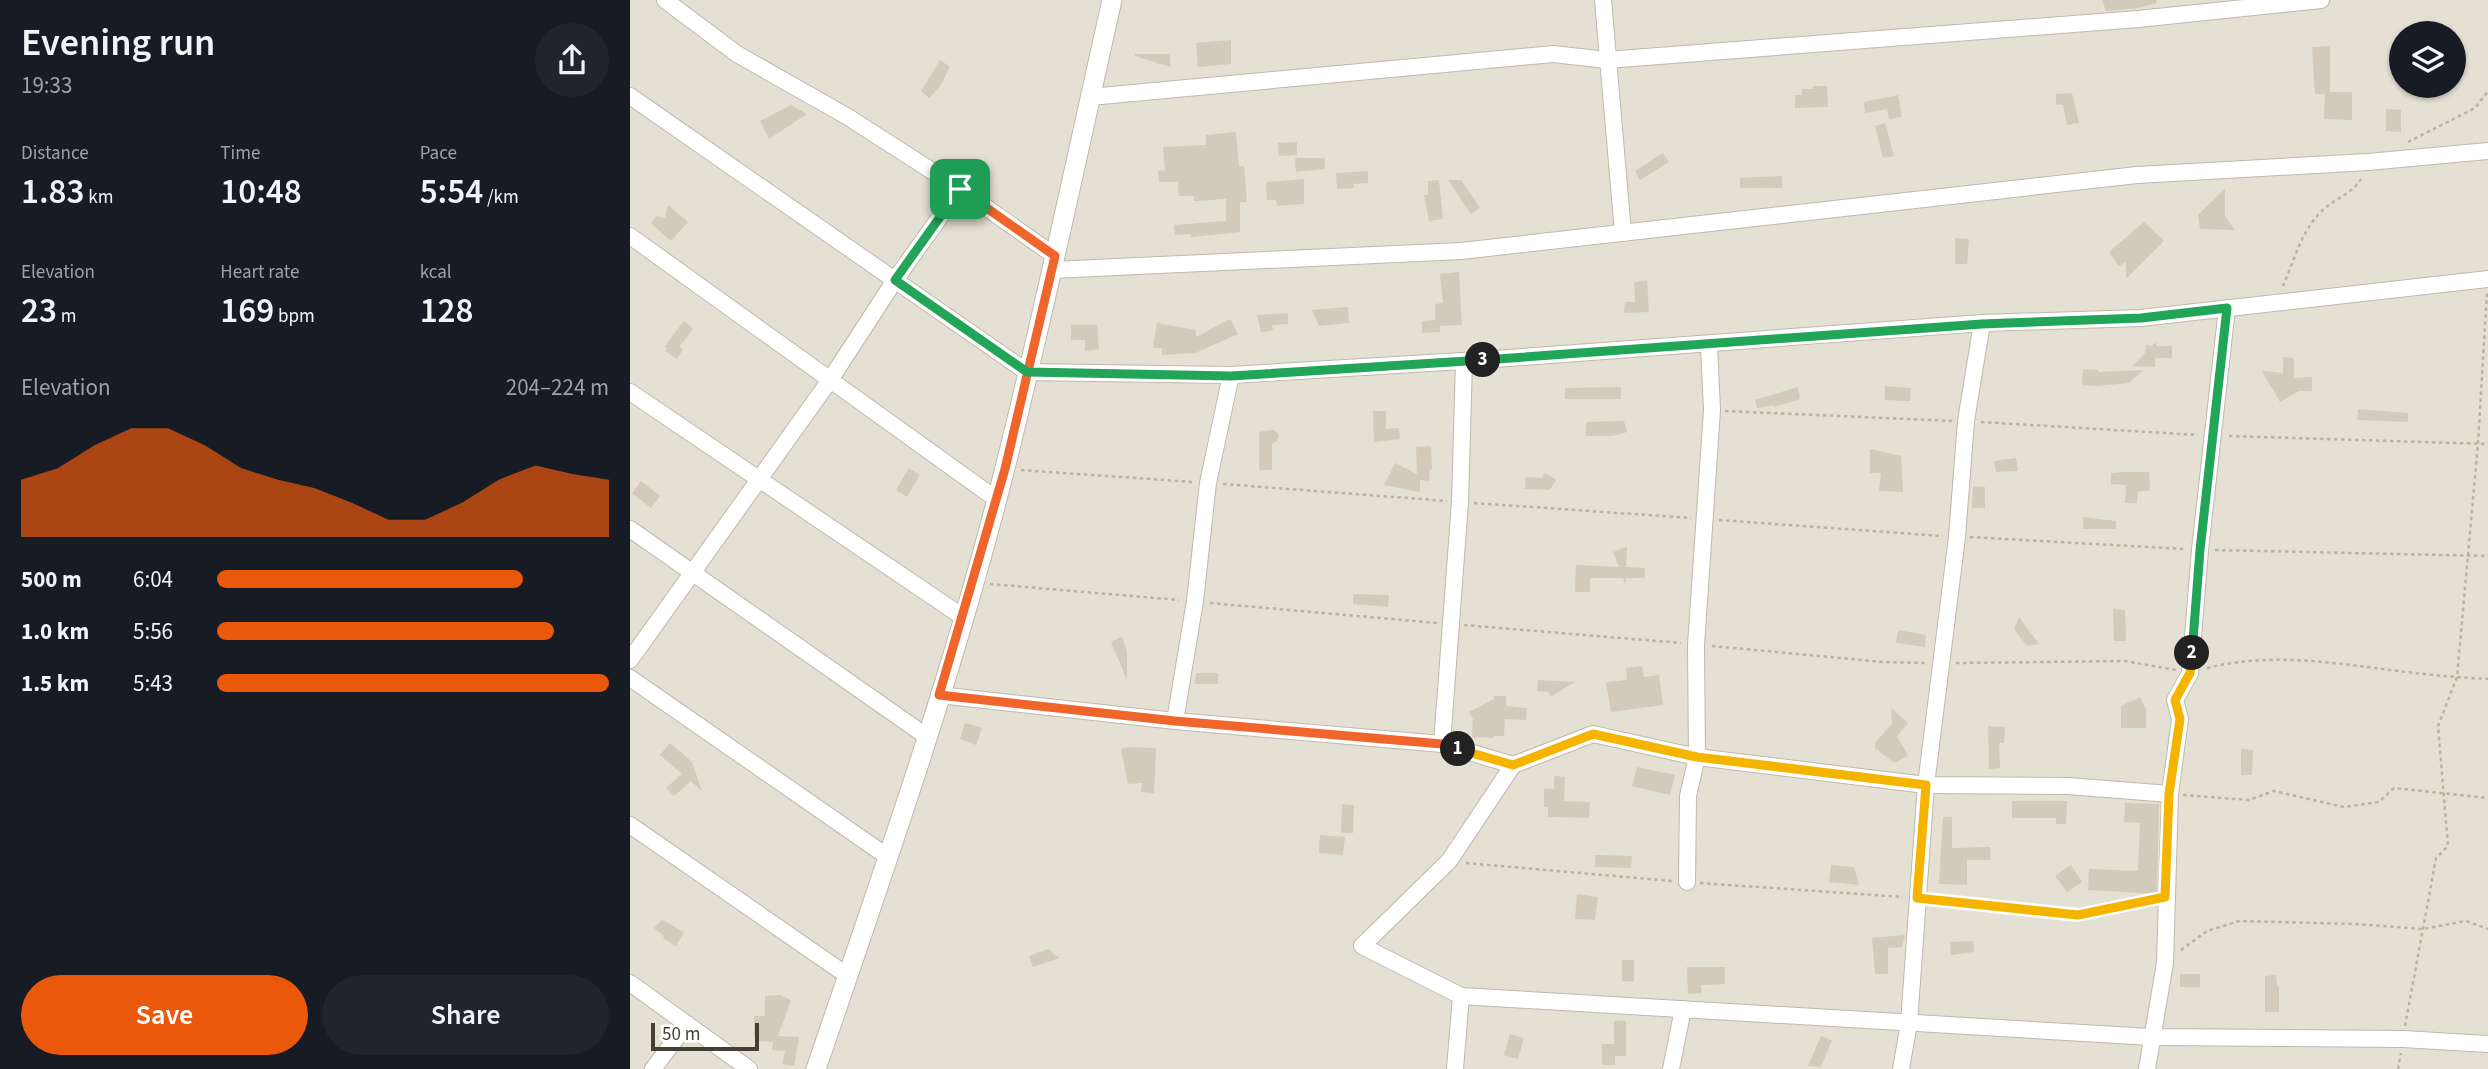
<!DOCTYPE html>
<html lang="en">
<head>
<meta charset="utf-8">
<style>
	body { margin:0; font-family:"Source Sans 3",sans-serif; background:#20242c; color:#f1f3f6; height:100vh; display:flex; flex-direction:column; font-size:26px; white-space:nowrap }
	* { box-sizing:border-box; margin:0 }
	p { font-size:23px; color:#9ea1a6 }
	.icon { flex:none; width:38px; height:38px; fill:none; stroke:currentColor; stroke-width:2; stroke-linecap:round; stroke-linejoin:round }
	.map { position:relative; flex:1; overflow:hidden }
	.drawer { display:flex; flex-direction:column; background:#171b24; width:630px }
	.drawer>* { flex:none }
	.controls { position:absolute; left:1759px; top:21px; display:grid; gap:14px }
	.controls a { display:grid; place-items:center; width:77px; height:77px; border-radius:50%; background:#171b24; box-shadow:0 2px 5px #0004; font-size:35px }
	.scale { position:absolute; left:21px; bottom:18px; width:108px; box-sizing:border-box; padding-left:7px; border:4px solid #443f35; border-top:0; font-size:19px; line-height:24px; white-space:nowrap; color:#443f35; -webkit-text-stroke:5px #fff; paint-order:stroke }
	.pin { position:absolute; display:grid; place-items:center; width:60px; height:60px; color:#fff; margin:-30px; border-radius:14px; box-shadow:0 4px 10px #0006 }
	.km { position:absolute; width:35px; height:35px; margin:-18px; border-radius:50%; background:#222; color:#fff; font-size:19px; line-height:35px; text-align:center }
	.round { display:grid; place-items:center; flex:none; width:74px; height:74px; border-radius:37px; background:#20242c }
	.summary { display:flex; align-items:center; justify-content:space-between; height:119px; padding:0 21px }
	h1 { font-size:38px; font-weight:600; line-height:52px }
	.stats { display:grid; grid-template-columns:repeat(3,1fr); gap:10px; height:119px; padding:7px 21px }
	.stats div { display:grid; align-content:center }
	.stats b { font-size:35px; font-weight:600 }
	.stats small { font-size:19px; font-weight:400 }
	.stats p { font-size:19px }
	.chart { height:196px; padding:14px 21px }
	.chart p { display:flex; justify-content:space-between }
	.chart svg { width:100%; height:126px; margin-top:7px; fill:#ea580c; opacity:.7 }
	.button { display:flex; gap:14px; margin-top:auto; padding:14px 21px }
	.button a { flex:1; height:80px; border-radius:42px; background:#ea580c; color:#fff; font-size:28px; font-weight:600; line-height:80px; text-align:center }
	.button a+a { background:#20242c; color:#f1f3f6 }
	ul { padding:0 21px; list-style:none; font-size:23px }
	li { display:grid; grid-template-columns:112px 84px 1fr; align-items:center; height:52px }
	li i { height:18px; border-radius:9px; background:#ea580c }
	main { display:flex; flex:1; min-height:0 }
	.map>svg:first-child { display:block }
	.residential { fill:#e5e0d4; fill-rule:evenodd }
	.building { fill:#d2cabb }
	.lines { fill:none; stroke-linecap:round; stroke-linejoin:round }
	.minor-casing { stroke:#bfb9ab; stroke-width:18 }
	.tertiary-casing { stroke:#bfb9ab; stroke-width:21 }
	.path { stroke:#bdb29b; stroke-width:2.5; stroke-dasharray:3.5 3.5; stroke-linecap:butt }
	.minor { stroke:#fff; stroke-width:16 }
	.tertiary { stroke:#fff; stroke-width:19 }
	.split-1-casing { stroke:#fff; stroke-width:14 }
	.split-2-casing { stroke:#fff; stroke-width:14 }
	.split-3-casing { stroke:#fff; stroke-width:14 }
	.split-4-casing { stroke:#fff; stroke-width:14 }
	.split-1 { stroke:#f0652b; stroke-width:9 }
	.split-2 { stroke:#f5b400; stroke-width:9 }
	.split-3 { stroke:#22a559; stroke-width:9 }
	.split-4 { stroke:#22a559; stroke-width:9 }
</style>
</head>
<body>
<main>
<section class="drawer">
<div class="summary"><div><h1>Evening run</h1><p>19:33</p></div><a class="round"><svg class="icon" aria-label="share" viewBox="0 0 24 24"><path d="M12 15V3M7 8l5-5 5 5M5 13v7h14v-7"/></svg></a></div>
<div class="stats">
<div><p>Distance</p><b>1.83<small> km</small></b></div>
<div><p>Time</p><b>10:48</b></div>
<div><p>Pace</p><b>5:54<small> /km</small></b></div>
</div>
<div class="stats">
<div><p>Elevation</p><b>23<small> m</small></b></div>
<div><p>Heart rate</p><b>169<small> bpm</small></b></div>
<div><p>kcal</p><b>128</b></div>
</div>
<div class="chart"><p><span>Elevation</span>204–224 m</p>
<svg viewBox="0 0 160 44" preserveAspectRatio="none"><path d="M0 44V24L10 20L20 12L30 6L40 6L50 12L60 20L70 24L80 27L90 32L100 38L110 38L120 32L130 24L140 19L150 22L160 24V44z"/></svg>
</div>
<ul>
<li><b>500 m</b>6:04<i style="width:78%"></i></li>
<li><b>1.0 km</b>5:56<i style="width:86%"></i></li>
<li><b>1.5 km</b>5:43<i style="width:100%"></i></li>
</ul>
<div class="button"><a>Save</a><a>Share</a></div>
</section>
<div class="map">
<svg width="1858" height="1069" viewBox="0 0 1858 1069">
	<rect width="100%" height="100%" fill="#f1eee5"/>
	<path class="residential" d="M0,0H1858V1069H0ZM1771,33H1824V86H1771Z"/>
	<g class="building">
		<polygon points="1472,0 1526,0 1527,3 1509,8 1476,11"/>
		<polygon points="601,40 601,64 568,67 566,43"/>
		<polygon points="1700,46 1700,92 1722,92 1722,120 1694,119 1695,94 1685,94 1682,47"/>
		<polygon points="505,54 540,54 540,67 505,56"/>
		<polygon points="310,60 320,67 311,85 299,98 291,91"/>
		<polygon points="1183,86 1197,86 1198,107 1165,108 1165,95 1172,95 1172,89 1183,89"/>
		<polygon points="1442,93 1449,123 1437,125 1433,105 1426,105 1426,94"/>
		<polygon points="1268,95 1272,117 1259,119 1257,109 1235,113 1234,102"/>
		<polygon points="161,105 177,114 139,139 130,121"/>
		<polygon points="1756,109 1771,110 1771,132 1756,131"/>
		<polygon points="1255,123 1264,156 1253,158 1245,126"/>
		<polygon points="606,132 609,166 614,166 617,202 610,202 610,232 561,237 561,234 545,235 544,225 596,221 596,199 564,201 564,196 549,196 548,182 529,182 528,171 535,170 533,147 576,145 576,135"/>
		<polygon points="667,142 667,155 649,156 648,143"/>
		<polygon points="1033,153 1039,162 1010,180 1005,171"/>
		<polygon points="665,158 695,158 695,169 666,172"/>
		<polygon points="738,171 738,183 723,184 724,188 707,189 706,173"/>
		<polygon points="1152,176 1152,188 1110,188 1110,178"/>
		<polygon points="674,179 674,204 647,206 646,200 637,200 636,182"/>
		<polygon points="809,180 813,219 799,221 794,195 798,195 798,181"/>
		<polygon points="818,180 831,180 850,208 841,214"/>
		<polygon points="1595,189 1595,216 1605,230 1570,229 1568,215"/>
		<polygon points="38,205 58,222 41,241 21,223 26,216 35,218"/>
		<polygon points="1514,222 1534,241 1496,279 1496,262 1489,266 1479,252"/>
		<polygon points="1325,238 1339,239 1337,264 1325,264"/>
		<polygon points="829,272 832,325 810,326 810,332 792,333 792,321 805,320 805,304 813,303 810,274"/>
		<polygon points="1017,281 1019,312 994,313 995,302 1005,302 1004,282"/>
		<polygon points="718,307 719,323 689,326 682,310"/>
		<polygon points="658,313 658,324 642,325 643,330 631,332 627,315"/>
		<polygon points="600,319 608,334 565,353 532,355 532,348 523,348 527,323 566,330 566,337"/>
		<polygon points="54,321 63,329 49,347 53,349 47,359 35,351 37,348 34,347"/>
		<polygon points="441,325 467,325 469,349 455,351 455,340 441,340"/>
		<polygon points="1526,342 1526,346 1542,346 1542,358 1525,358 1525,367 1503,366 1515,353 1516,345 1522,346"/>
		<polygon points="1653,357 1664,358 1664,378 1682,377 1682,391 1669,391 1650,402 1632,371 1653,373"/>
		<polygon points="1453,369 1468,370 1468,372 1513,370 1499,383 1467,386 1452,385"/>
		<polygon points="1255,386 1281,388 1280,401 1255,400"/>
		<polygon points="991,387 991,399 935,399 935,388"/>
		<polygon points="1168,387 1170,399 1144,407 1144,405 1127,408 1125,400"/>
		<polygon points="1728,409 1778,413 1778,422 1727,420"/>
		<polygon points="743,411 756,411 756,429 769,428 770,439 744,442"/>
		<polygon points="994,421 997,432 982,436 956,436 956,422"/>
		<polygon points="640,430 644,430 649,435 647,441 642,444 642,470 629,470 629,432"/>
		<polygon points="801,446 802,470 800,470 799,481 790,480 790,492 754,485 765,463 787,474 786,447"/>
		<polygon points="1240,449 1271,456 1273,492 1249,491 1251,473 1240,473"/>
		<polygon points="1386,458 1388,471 1366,472 1364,461"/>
		<polygon points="279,468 290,475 277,497 266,490"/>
		<polygon points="1494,472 1519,472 1520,490 1508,492 1507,503 1495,503 1496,485 1481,484 1481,473"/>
		<polygon points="915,473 926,480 920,490 895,489 896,477 912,478"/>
		<polygon points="11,481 30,496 21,508 2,493"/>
		<polygon points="1343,486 1355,487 1355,508 1342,508"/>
		<polygon points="1453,517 1486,521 1486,529 1453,529"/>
		<polygon points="997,547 996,567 1015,568 1015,578 996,578 996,585 993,578 960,578 960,592 945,592 946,565 989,567 983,552"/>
		<polygon points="723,594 759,595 758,607 723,604"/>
		<polygon points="1483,609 1495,610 1496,641 1484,641"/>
		<polygon points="1389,617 1409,644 1397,646 1384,629"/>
		<polygon points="1268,630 1296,635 1295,647 1266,643"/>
		<polygon points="492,637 497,651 497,680 481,642"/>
		<polygon points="1012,666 1014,677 1029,675 1033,705 981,712 976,682 997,680 996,668"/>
		<polygon points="566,673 588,673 588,684 565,684"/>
		<polygon points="908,680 945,682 920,697 919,692 907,691"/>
		<polygon points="864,696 876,696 876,706 897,708 896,720 875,719 874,736 864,736 864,738 842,737 843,719 839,712 864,699"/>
		<polygon points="1510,697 1516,709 1516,728 1491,728 1491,706"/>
		<polygon points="1261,708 1278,723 1267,736 1278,756 1264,763 1245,748 1245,743 1262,724"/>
		<polygon points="335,723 352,728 346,745 330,739"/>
		<polygon points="1358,726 1375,727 1374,743 1369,743 1370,768 1359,769"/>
		<polygon points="40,743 62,762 72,791 61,781 44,796 36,788 52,774 30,755"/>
		<polygon points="501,747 526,748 524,793 511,792 512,783 498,784 491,749"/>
		<polygon points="1611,749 1623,750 1622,775 1611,775"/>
		<polygon points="1007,767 1045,775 1040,795 1002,786"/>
		<polygon points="924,776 935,777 934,801 960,802 959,818 918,817 918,807 914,807 914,789 924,789"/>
		<polygon points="1382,801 1437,801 1436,824 1426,824 1426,818 1382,818"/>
		<polygon points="1495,803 1529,804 1527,894 1458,890 1459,869 1508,871 1510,823 1494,822"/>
		<polygon points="712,804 724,805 723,833 711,833"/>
		<polygon points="1313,817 1322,817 1322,848 1360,847 1361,860 1337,860 1337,885 1309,884"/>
		<polygon points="690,835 715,837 713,855 689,853"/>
		<polygon points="965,855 1002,856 1001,868 965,867"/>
		<polygon points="1201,865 1224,867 1229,885 1199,882"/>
		<polygon points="1441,865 1452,882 1437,892 1425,876"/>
		<polygon points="947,894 968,897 965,920 945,919"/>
		<polygon points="32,920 54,932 46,946 33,938 34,936 24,928"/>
		<polygon points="1275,935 1272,947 1258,948 1258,974 1245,974 1242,938"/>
		<polygon points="1343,941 1344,952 1321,955 1320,942"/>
		<polygon points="418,949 429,958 403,967 399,956"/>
		<polygon points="992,960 1004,960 1004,982 992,981"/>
		<polygon points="1057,967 1095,967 1095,984 1071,985 1072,993 1058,994"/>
		<rect x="1550" y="974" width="20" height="13"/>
		<polygon points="1646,975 1647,985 1649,987 1649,1012 1635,1012 1635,976"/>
		<polygon points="150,995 161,1000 148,1036 169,1037 164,1066 152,1064 155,1051 142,1050 143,1042 126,1041 124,1035 124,1016 135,1016 135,996"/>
		<polygon points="984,1021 996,1021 996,1056 985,1056 985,1065 972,1065 972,1044 984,1044"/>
		<polygon points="880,1034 894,1038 888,1059 874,1055"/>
		<polygon points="1191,1036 1202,1040 1191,1067 1178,1066"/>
	</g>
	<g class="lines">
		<g class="minor-casing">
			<g id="minor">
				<polyline points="35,0 107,54 218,117 330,189 425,256"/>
				<polyline points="973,0 993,233"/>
				<polyline points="0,96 397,372 601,375 865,359 1352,323 1511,318 1858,279"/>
				<polyline points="460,97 923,54 977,60 1508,19 1691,0"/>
				<polyline points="0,236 366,499"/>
				<polyline points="422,270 831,251 1507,175 1738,162 1858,151"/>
				<polyline points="0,392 333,617"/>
				<polyline points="0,529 296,736"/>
				<polyline points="0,660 200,380 265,280 330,189"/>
				<polyline points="0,678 258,857"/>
				<polyline points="309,695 545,721 812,744 883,765 963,734 1067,757 1296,785 1438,786 1540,794"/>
				<polyline points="545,721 565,601 578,483 601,375"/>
				<polyline points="812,744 830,502 834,361"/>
				<polyline points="0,825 218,976"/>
				<polyline points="1057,882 1058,796 1067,757 1066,645 1082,410 1079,345"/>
				<polyline points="0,983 119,1069"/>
				<polyline points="831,996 1521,1037 1773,1039 1858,1044"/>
				<polyline points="23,1069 57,1024"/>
				<polyline points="825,1069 831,996 732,946 819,861 883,765"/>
				<polyline points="1041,1069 1053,1009"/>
				<polyline points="1271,1069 1279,1023 1296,785 1327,537 1336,421 1352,323"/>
				<polyline points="1517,1069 1535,963 1540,794 1550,719 1545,700 1560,673 1570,550 1597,308"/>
			</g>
		</g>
		<g class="tertiary-casing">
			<path id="tertiary" d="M186,1069C254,870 324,671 375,468C414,313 447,156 482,0"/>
		</g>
		<g class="path">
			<polyline points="1778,142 1845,108 1858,91"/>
			<path d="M1653,286C1664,261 1672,228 1694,209C1706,198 1723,193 1731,179"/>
			<polyline points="1095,411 1323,421"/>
			<polyline points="1351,422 1568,435"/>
			<polyline points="1599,436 1858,444"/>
			<polyline points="391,470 562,482"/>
			<polyline points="593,484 817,501"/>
			<polyline points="844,503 1061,518"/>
			<polyline points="1089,520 1313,536"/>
			<polyline points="1340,537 1554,549"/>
			<polyline points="1585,550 1858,556"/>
			<polyline points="360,584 549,600"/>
			<polyline points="580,603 807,623"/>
			<polyline points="834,625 1051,643"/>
			<polyline points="1082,646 1253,662 1295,663"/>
			<polyline points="1326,663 1495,661 1546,670"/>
			<path d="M1577,668C1652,649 1728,668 1804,675C1822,677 1840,678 1858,679"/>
			<polyline points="1553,795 1619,800 1644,791 1714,807 1749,802 1764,788 1858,798"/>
			<polyline points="836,863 1042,881"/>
			<polyline points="1070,883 1273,897"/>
			<polyline points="1304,899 1449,915 1522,900"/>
			<polyline points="1551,950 1577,931 1609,921 1724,924 1793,929 1836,921 1858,929"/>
			<polyline points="1775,1026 1806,858 1818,846 1808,726 1827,677 1848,443 1857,293"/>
			<polyline points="1768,1069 1771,1053"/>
		</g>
		<use href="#minor" class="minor"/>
		<use href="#tertiary" class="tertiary"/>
	</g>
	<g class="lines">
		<g class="split-1-casing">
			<polyline id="split-1" points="330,189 425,256 375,469 309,695 545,721 812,744 828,749"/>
		</g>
		<g class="split-2-casing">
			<polyline id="split-2" points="828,749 883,765 963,734 1067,757 1296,785 1287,898 1448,915 1535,897 1539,794 1550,719 1545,700 1560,673 1562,653"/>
		</g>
		<g class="split-3-casing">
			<polyline id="split-3" points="853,360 1352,324 1511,318 1597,308 1570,550 1562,653"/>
		</g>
		<g class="split-4-casing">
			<polyline id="split-4" points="330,189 265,280 397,372 601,376 853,360"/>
		</g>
		<use href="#split-1" class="split-1"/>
		<use href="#split-2" class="split-2"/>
		<use href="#split-3" class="split-3"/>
		<use href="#split-4" class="split-4"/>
	</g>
</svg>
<div class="controls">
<a><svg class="icon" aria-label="layers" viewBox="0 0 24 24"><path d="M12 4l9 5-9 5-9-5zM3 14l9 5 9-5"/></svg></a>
</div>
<div class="scale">50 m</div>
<div class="pin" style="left:330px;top:189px;background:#1e9e55"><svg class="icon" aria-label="arrive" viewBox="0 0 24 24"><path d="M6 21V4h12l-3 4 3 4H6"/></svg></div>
<b class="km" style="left:828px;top:749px">1</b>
<b class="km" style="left:1562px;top:653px">2</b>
<b class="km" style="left:853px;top:360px">3</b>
</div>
</main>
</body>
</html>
